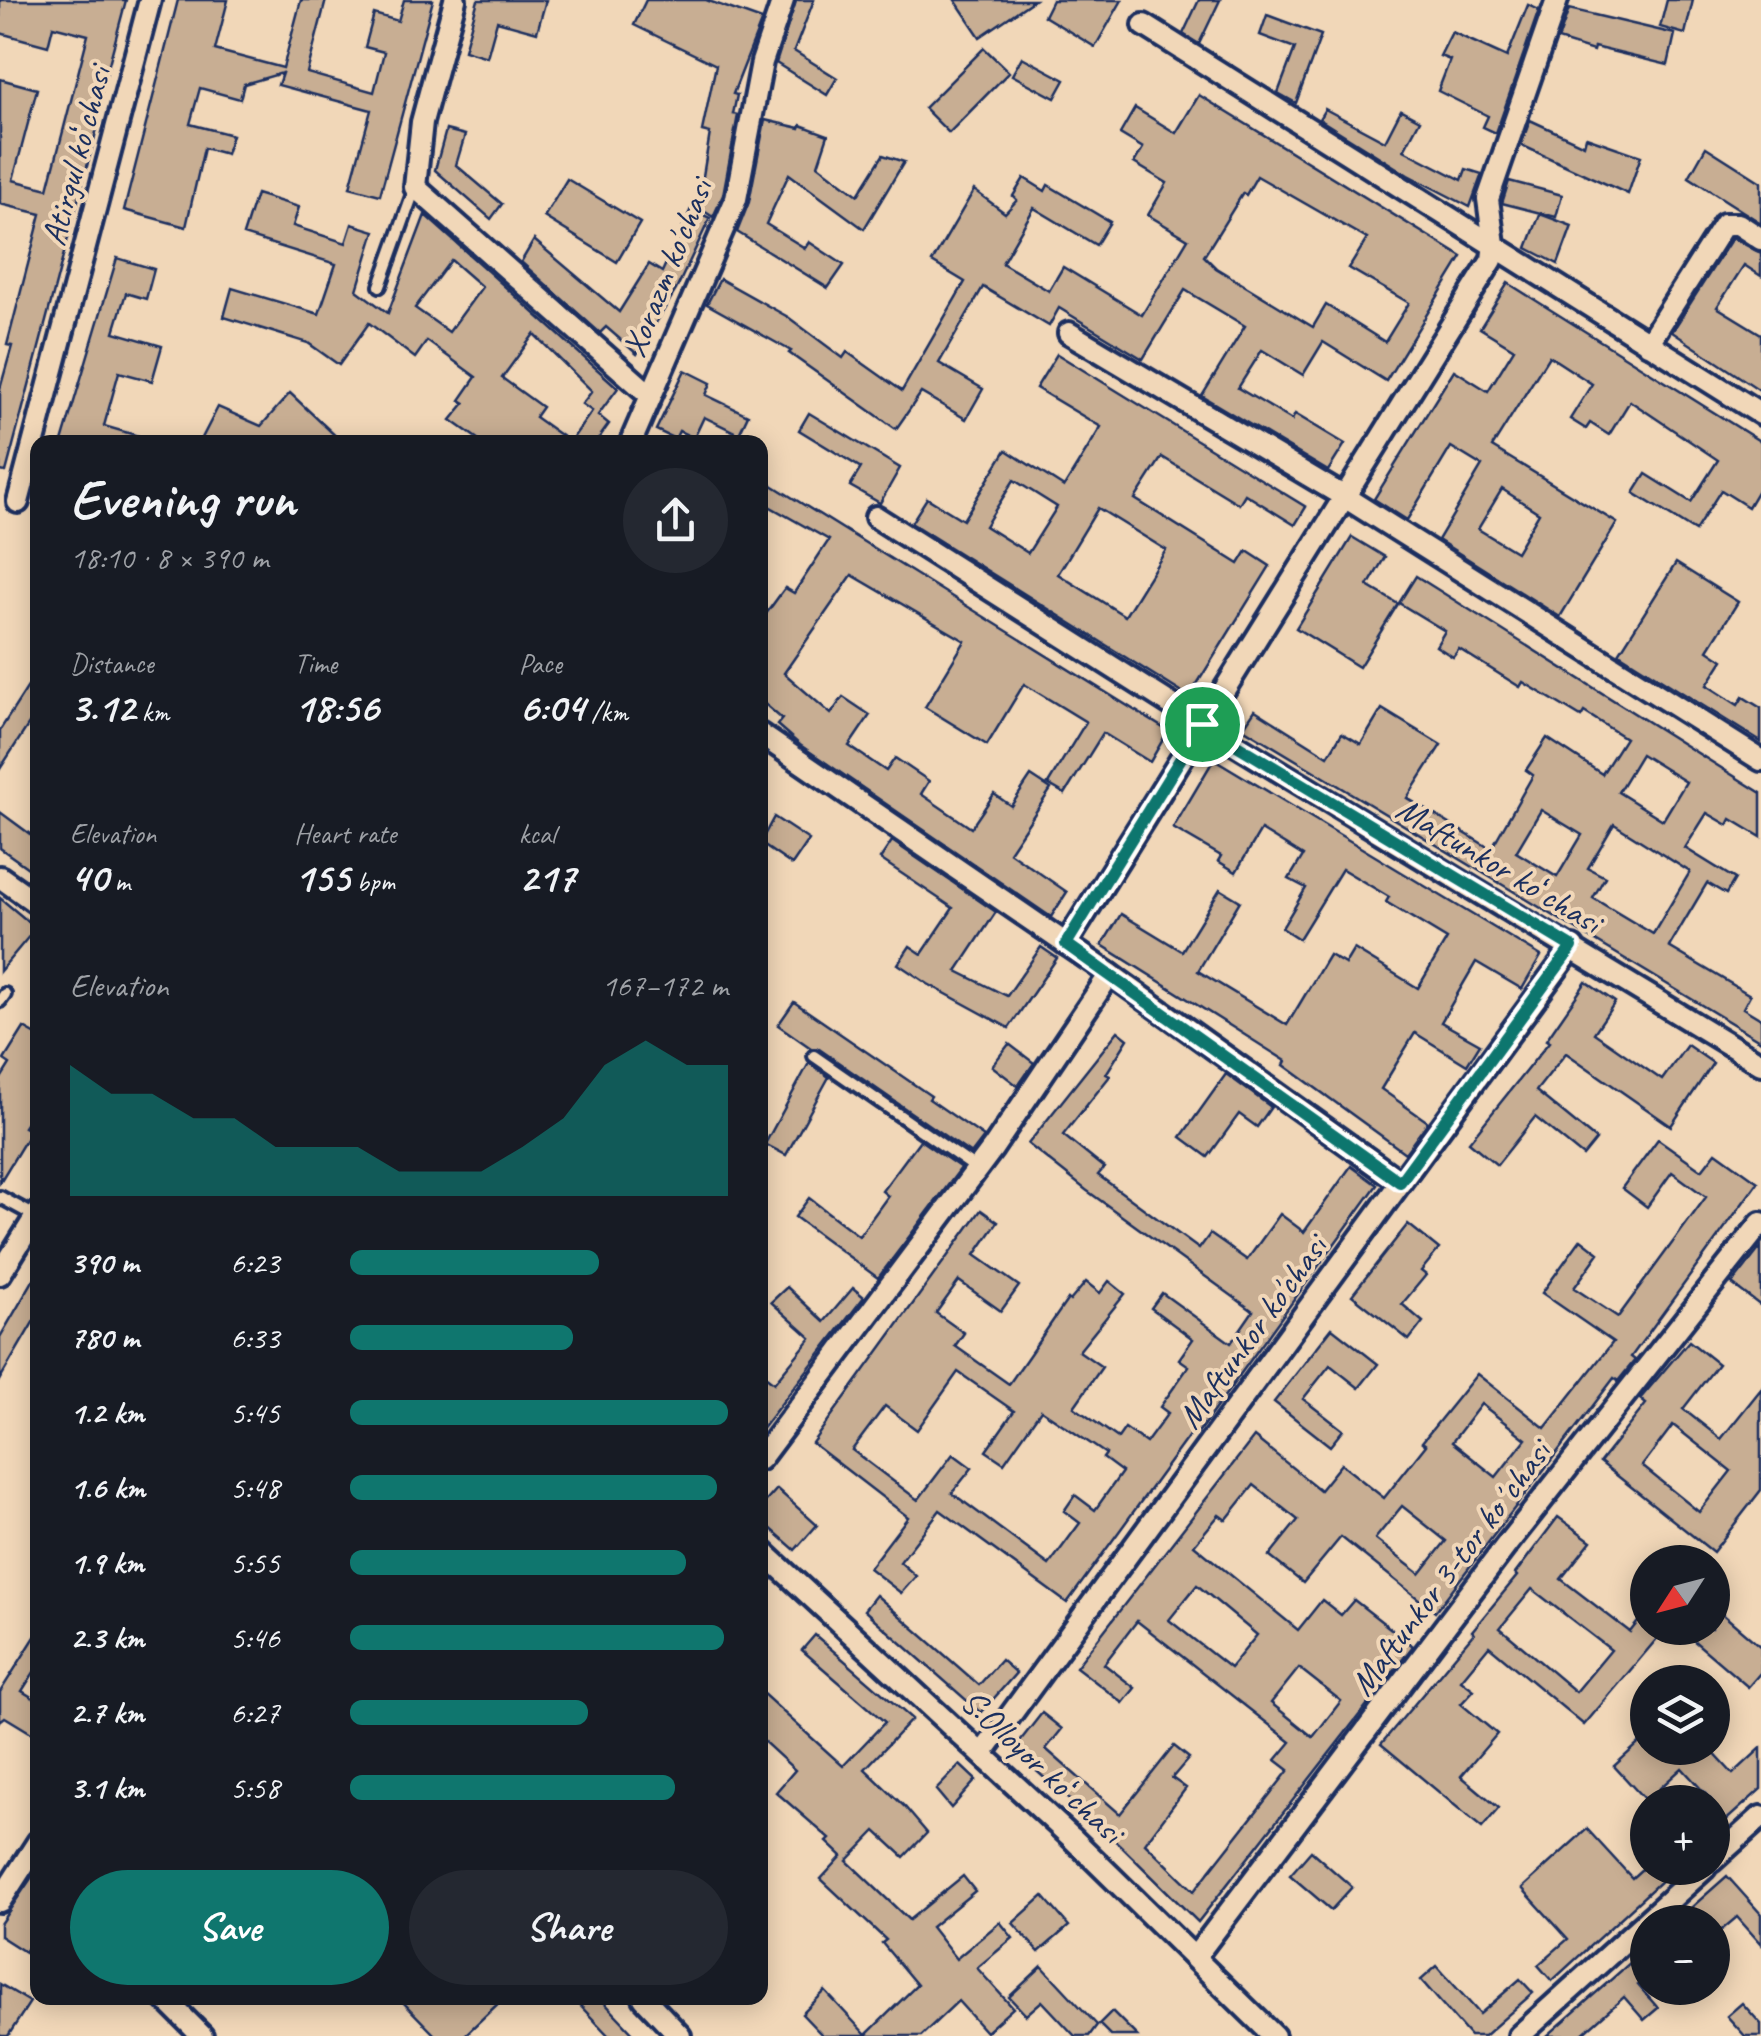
<!DOCTYPE html>
<html lang="en">
<head>
<meta charset="utf-8">
<style>
	body { margin:0; font-family:Caveat,sans-serif; background:#242831; color:#f1f3f6; height:100vh; display:flex; flex-direction:column; font-size:38px; white-space:nowrap }
	* { box-sizing:border-box; margin:0 }
	p { font-size:32px; color:#9ea1a6 }
	.icon { flex:none; width:55px; height:55px; fill:none; stroke:currentColor; stroke-width:2; stroke-linecap:round; stroke-linejoin:round }
	.map { position:relative; flex:1; overflow:hidden }
	.panel { position:absolute; left:30px; top:435px; width:738px; height:1570px; display:flex; flex-direction:column; background:#171b24; border-radius:20px; box-shadow:0 5px 25px #0003 }
	.panel>* { flex:none }
	.needle { width:65px; rotate:234deg }
	.controls { position:absolute; left:1630px; top:1545px; display:grid; gap:20px }
	.controls a { display:grid; place-items:center; width:100px; height:100px; border-radius:50%; background:#171b24; box-shadow:0 5px 25px #0003; font-size:50px }
	.pin { position:absolute; display:grid; place-items:center; width:85px; height:85px; color:#fff; margin:-42px; border:5px solid #fff; border-radius:50%; box-shadow:0 2px 10px #0007 }
	.round { display:grid; place-items:center; flex:none; width:105px; height:105px; border-radius:52px; background:#242831 }
	.headline { display:flex; align-items:center; justify-content:space-between; height:170px; padding:0 40px }
	h1 { font-size:55px; font-weight:700; line-height:75px }
	.stats { display:grid; grid-template-columns:repeat(3,1fr); gap:15px; height:170px; padding:10px 40px }
	.stats div { display:grid; align-content:center }
	.stats b { font-size:42px; font-weight:700 }
	.stats small { font-size:28px; font-weight:400 }
	.stats p { font-size:28px }
	.chart { height:280px; padding:20px 40px }
	.chart p { display:flex; justify-content:space-between }
	.chart svg { width:100%; height:180px; margin-top:10px; fill:#0f766e; opacity:.7 }
	.primary-button { display:flex; gap:20px; margin-top:auto; padding:20px 40px }
	.primary-button a { flex:1; height:115px; border-radius:60px; background:#0f766e; color:#fff; font-size:40px; font-weight:700; line-height:115px; text-align:center }
	.primary-button a+a { background:#242831; color:#f1f3f6 }
	ul { padding:0 40px; list-style:none; font-size:32px }
	li { display:grid; grid-template-columns:160px 120px 1fr; align-items:center; height:75px }
	li i { height:25px; border-radius:12px; background:#0f766e }
	.map>svg:first-child { display:block }
	.building { fill:#c8ae93; stroke:#1b2f5e; stroke-width:2.5; fill-rule:evenodd }
	.lines { fill:none; stroke-linecap:round; stroke-linejoin:round }
	.lane-casing { stroke:#1b2f5e; stroke-width:18 }
	.street-casing { stroke:#1b2f5e; stroke-width:28 }
	.lane { stroke:#f1d7b8; stroke-width:10 }
	.street { stroke:#f1d7b8; stroke-width:20 }
	.route-casing { stroke:#fff; stroke-width:20 }
	.route { stroke:#0f766e; stroke-width:12 }
	.labels { text-anchor:middle; dominant-baseline:central; stroke-width:8; stroke-linejoin:round; paint-order:stroke }
	.street-label { font-size:35px; fill:#1b2f5e; stroke:#f1d7b8 }
</style>
</head>
<body>
<div class="map">
<svg width="1761" height="2036" viewBox="0 0 1761 2036">
	<rect width="100%" height="100%" fill="#f1d7b8"/>
	<filter id="ink" filterUnits="userSpaceOnUse"><feTurbulence type="fractalNoise" baseFrequency=".01" numOctaves="2"/><feDisplacementMap in="SourceGraphic" scale="20" xChannelSelector="R" yChannelSelector="G"/><feConvolveMatrix kernelMatrix="1 2 1 2 8 2 1 2 1" color-interpolation-filters="sRGB"/></filter>
	<g filter="url(#ink)">
		<g class="building">
			<polygon points="0,0 126,0 94,120 99,121 6,472 0,471 0,389 12,346 7,345 41,214 0,204 0,79 37,89 13,180 48,189 88,35 53,26 48,46 0,33"/>
			<polygon points="178,0 228,0 215,50 283,68 301,0 326,0 307,73 374,92 384,52 365,47 374,14 398,21 404,0 433,0 380,195 350,187 371,110 278,85 282,73 244,84 240,99 200,88 190,124 232,135 226,154 204,148 186,227 124,210"/>
			<polygon points="478,0 546,0 537,32 497,21 487,57 464,50"/>
			<polygon points="646,0 706,0 762,20 733,94 737,95 733,114 738,115 723,195 713,217 698,207 710,133 702,131 716,65 634,25"/>
			<polygon points="796,0 814,0 794,51 837,78 827,95 776,63"/>
			<polygon points="955,0 1034,0 980,37"/>
			<polygon points="1052,0 1122,0 1095,47 1044,16"/>
			<polygon points="1199,0 1220,0 1199,44 1183,34"/>
			<polygon points="1667,0 1693,0 1685,34 1660,27"/>
			<polygon points="1528,5 1539,10 1496,133 1483,127 1488,116 1438,91 1450,60 1440,56 1452,32 1507,57"/>
			<polygon points="1569,9 1675,34 1668,65 1594,47 1593,51 1558,40"/>
			<polygon points="1267,15 1321,35 1296,103 1278,93 1295,48 1260,35"/>
			<polygon points="984,48 1009,72 949,133 924,108"/>
			<polygon points="1022,57 1065,80 1055,98 1012,75"/>
			<path d="M1199,95L1462,257L1386,381L1323,342L1303,375L1262,350L1238,388L1292,420L1295,414L1345,444L1328,471L1202,396L1245,326L1185,290L1143,359L1059,308L1049,326L983,287L939,363L983,389L966,419L921,393L896,429L789,353L791,351L707,304L720,279L788,317L843,358L847,352L902,391L965,282L932,262L974,190L1005,213L1017,200L1013,196L1024,178L1045,191L1048,185L1110,222L1096,245L1034,208L1002,263L1049,291L1063,267L1142,315L1188,239L1148,215L1167,183L1134,163L1143,148L1120,134L1135,108L1176,133ZM1257,176L1367,239L1349,268L1409,303L1385,342L1326,305L1313,327L1216,268L1204,256L1243,193L1246,195Z"/>
			<polygon points="1325,109 1385,141 1401,110 1420,120 1404,150 1462,180 1466,169 1482,174 1470,207 1408,175 1319,119"/>
			<polygon points="765,120 800,128 801,125 828,135 818,165 858,195 883,155 904,162 864,229 789,174 766,224 805,248 809,242 844,265 828,288 737,232 749,202"/>
			<polygon points="1530,120 1584,145 1586,137 1641,156 1628,194 1521,145"/>
			<polygon points="446,130 465,135 456,165 502,204 491,219 435,170"/>
			<polygon points="1706,147 1761,182 1761,223 1689,177"/>
			<polygon points="567,179 640,223 617,262 544,217"/>
			<polygon points="1509,181 1562,195 1556,217 1502,203"/>
			<path d="M256,194L299,207L293,226L346,243L352,224L375,231L357,290L388,313L425,215L618,388L598,415L609,424L596,442H482L451,420L465,403L460,400L476,377L427,341L415,358L369,323L339,365L308,343L224,317L232,288L319,314L336,264L243,235ZM451,260L482,287L449,332L415,308ZM534,334L592,391L582,404L592,411L570,442L535,417L542,407L502,378Z"/>
			<polygon points="691,209 710,218 676,290 637,354 606,327 600,333 521,262 534,240 619,312 649,264 662,272"/>
			<polygon points="1540,214 1572,226 1558,264 1527,248"/>
			<polygon points="1732,238 1761,253 1761,276 1744,265 1717,307 1761,334 1761,391 1672,332"/>
			<polygon points="117,258 154,269 146,299 126,293 114,332 162,346 152,381 119,372 104,426 142,437 142,442 62,442"/>
			<path d="M1508,283L1761,442V485L1748,507L1721,490L1695,531L1634,493L1646,474L1691,502L1718,460L1630,401L1609,435L1590,423L1586,429L1570,419L1592,384L1549,356L1492,447L1617,523L1560,617L1438,540L1482,466L1451,447L1407,520L1374,499L1454,370L1488,391L1514,349L1480,328ZM1502,489L1539,513L1516,552L1478,529Z"/>
			<path d="M1057,354L1306,507L1295,525L1245,494L1239,504L1162,457L1135,499L1239,564L1247,551L1270,566L1189,697L911,523L927,498L963,520L1006,450L1064,487L1101,427L1036,388ZM1014,480L1057,507L1028,553L985,526ZM1098,508L1166,550L1125,616L1058,574Z"/>
			<polygon points="685,370 711,383 706,395 748,415 739,434 704,417 694,438 679,431 675,439 656,430"/>
			<polygon points="290,393 342,442 200,442 218,407 261,426"/>
			<polygon points="809,413 900,468 880,503 850,486 861,468 799,430"/>
			<polygon points="772,485 1168,731 1150,762 1103,733 1065,794 1048,784 1086,722 1024,684 987,745 925,707 965,641 852,575 784,673 831,714 843,697 870,715 849,746 886,771 895,758 929,781 921,794 971,828 994,794 1011,806 1031,776 1051,789 1009,852 1067,892 1051,917 800,745 777,725 782,719 760,700 760,622 785,588 794,593 829,540 762,502"/>
			<polygon points="1352,537 1385,557 1368,586 1398,604 1359,667 1296,628"/>
			<polygon points="1676,563 1738,602 1708,650 1723,660 1707,685 1738,705 1743,697 1761,708 1761,742 1619,653"/>
			<path d="M1416,576L1761,793V837L1731,819L1728,825L1707,813L1685,848L1735,879L1726,894L1707,883L1669,947L1750,995L1743,1008L1761,1019V1041L1243,728L1255,710L1328,756L1342,733L1361,744L1382,709L1441,745L1407,798L1491,849L1533,775L1526,770L1547,738L1602,774L1625,738L1584,712L1581,717L1523,682L1520,687L1459,649L1453,657L1436,646L1445,631L1399,603ZM1641,754L1686,782L1663,820L1618,792ZM1541,810L1582,835L1557,877L1516,852ZM1614,824L1690,872L1653,934L1593,898L1605,877L1588,868Z"/>
			<polygon points="38,671 38,710 0,769 0,730"/>
			<polygon points="1214,759 1541,956 1522,989 1476,962 1441,1022 1480,1044 1467,1065 1415,1033 1381,1089 1428,1122 1405,1153 1284,1065 1286,1061 1102,945 1121,914 1182,951 1220,889 1240,901 1198,971 1287,1025 1329,955 1345,964 1354,949 1418,988 1447,939 1386,902 1389,897 1342,869 1299,939 1282,928 1306,888 1289,879 1303,856 1261,830 1236,872 1218,861 1221,856 1173,828"/>
			<polygon points="0,812 38,840 38,875 0,848"/>
			<polygon points="774,817 809,840 792,865 760,843"/>
			<polygon points="892,841 996,912 957,971 1007,996 1041,947 1057,958 1009,1028 928,984 898,964 910,946 922,954 953,908 880,859"/>
			<polygon points="0,898 36,928 0,971"/>
			<polygon points="1586,982 1615,1002 1594,1033 1662,1080 1687,1045 1713,1063 1671,1126 1566,1053 1536,1091 1596,1140 1583,1156 1535,1117 1497,1165 1469,1142 1549,1042 1546,1040"/>
			<polygon points="794,1002 931,1096 929,1099 984,1137 971,1154 819,1049 811,1048 778,1025"/>
			<polygon points="24,1028 38,1036 38,1105 24,1127 31,1131 0,1182 0,1080 10,1064 4,1060"/>
			<path d="M1118,1031L1128,1039L1106,1074L1110,1076L1063,1135L1104,1168L1098,1175L1199,1249L1210,1234L1247,1260L1280,1214L1304,1232L1351,1166L1377,1185L1197,1434L1193,1430L1067,1603L940,1510L900,1562L916,1576L901,1593L869,1568L908,1517L812,1443L981,1210L998,1222L975,1255L1019,1286L1001,1311L959,1281L936,1313L964,1333L955,1346L1009,1384L1068,1299L1070,1301L1086,1282L1100,1293L1109,1281L1125,1294L1079,1351L1102,1367L1074,1407L1118,1438L1125,1428L1146,1443L1168,1413L1160,1407L1189,1366L1179,1359L1193,1339L1151,1308L1162,1293L1231,1343L1253,1311L1086,1190L1028,1144ZM958,1372L1014,1411L986,1451L1004,1463L1041,1410L1106,1454L1103,1458L1122,1472L1095,1510L1075,1495L1064,1511L1080,1523L1049,1565L952,1493L972,1468L953,1454L918,1500L852,1450L885,1406L917,1430Z"/>
			<polygon points="1009,1044 1034,1063 1018,1086 992,1066"/>
			<polygon points="809,1063 829,1077 786,1155 765,1144"/>
			<polygon points="1226,1074 1271,1107 1257,1127 1239,1114 1208,1157 1181,1137"/>
			<path d="M1658,1139L1702,1170L1716,1152L1758,1182L1631,1357L1635,1360L1618,1381L1614,1378L1595,1403L1435,1612L1341,1537L1303,1583L1269,1556L1298,1520L1254,1485L1226,1520L1219,1515L1194,1545L1298,1630L1322,1600L1341,1615L1354,1600L1413,1646L1198,1922L1120,1845L1013,1750L1042,1713L1062,1729L1046,1749L1120,1814L1174,1746L1189,1758L1172,1778L1186,1788L1145,1843L1194,1891L1289,1770L1276,1760L1291,1742L1137,1621L1104,1664L1135,1688L1123,1703L1076,1667L1254,1437L1320,1490L1341,1464L1384,1498L1426,1445L1422,1442L1477,1374L1545,1428L1613,1342L1542,1293L1581,1239L1599,1253L1574,1288L1618,1317L1706,1197L1672,1172L1647,1207L1622,1188ZM1481,1404L1526,1439L1496,1477L1452,1442ZM1402,1506L1446,1541L1420,1574L1375,1539ZM1197,1585L1257,1635L1230,1668L1169,1620ZM1299,1668L1341,1701L1313,1737L1271,1703Z"/>
			<polygon points="920,1140 961,1168 878,1278 795,1217 809,1198 859,1236 888,1196 882,1191"/>
			<polygon points="1408,1224 1439,1249 1421,1271 1426,1275 1402,1304 1423,1322 1409,1340 1352,1295"/>
			<polygon points="1761,1247 1761,1306 1732,1284"/>
			<polygon points="38,1272 38,1314 0,1379 0,1337"/>
			<polygon points="787,1287 824,1322 853,1288 864,1297 760,1431 760,1372 774,1383 811,1338 771,1302"/>
			<polygon points="1332,1328 1378,1364 1359,1388 1330,1365 1303,1399 1343,1430 1330,1446 1274,1402"/>
			<path d="M1689,1341L1718,1364L1683,1409L1721,1439L1761,1389V1490L1713,1552L1600,1462L1646,1404L1640,1399ZM1673,1425L1731,1471L1699,1512L1642,1466Z"/>
			<polygon points="777,1489 817,1525 795,1550 760,1519 760,1508"/>
			<path d="M1558,1517L1591,1541L1561,1579L1630,1632L1648,1609V1628H1666L1584,1725L1489,1646L1461,1680L1474,1690L1461,1704L1497,1734L1461,1776L1499,1808L1482,1828L1381,1744L1474,1633L1472,1631L1517,1576L1515,1574ZM1532,1589L1611,1650L1576,1692L1500,1628Z"/>
			<polygon points="876,1595 979,1685 1001,1660 1016,1673 981,1713 864,1610"/>
			<polygon points="1712,1605 1761,1647 1761,1672 1748,1687 1679,1628 1712,1628"/>
			<polygon points="38,1632 38,1666 22,1691 38,1701 38,1737 5,1717 0,1721 0,1692"/>
			<polygon points="815,1635 912,1719 865,1769 905,1807 927,1833 904,1857 876,1831 847,1861 909,1920 963,1876 975,1891 931,1927 956,1959 1000,1922 1013,1938 977,1968 1013,2008 986,2032 958,2001 921,2036 823,2036 802,2014 825,1991 866,2035 917,1985 882,1943 886,1940 821,1879 842,1856 827,1842 830,1839 776,1792 795,1770 760,1738 760,1691 843,1766 885,1722 802,1650"/>
			<polygon points="1648,1735 1648,1748 1709,1748 1733,1774 1761,1748 1761,1789 1712,1833 1712,1801 1682,1768 1646,1801 1614,1766"/>
			<polygon points="960,1765 976,1780 951,1808 936,1790"/>
			<polygon points="1587,1829 1632,1878 1643,1868 1675,1868 1552,1981 1538,1965 1568,1939 1522,1888"/>
			<polygon points="1311,1851 1352,1887 1331,1910 1290,1875"/>
			<polygon points="38,1868 38,1933 25,1952 0,1936 0,1924"/>
			<polygon points="1727,1876 1761,1914 1761,1944 1737,1917 1712,1938 1712,1922 1675,1922"/>
			<polygon points="1043,1896 1069,1926 1039,1952 1013,1923"/>
			<polygon points="1648,1947 1648,1976 1638,1985 1658,2008 1644,2020 1624,1997 1580,2036 1547,2036"/>
			<polygon points="1042,1966 1097,2025 1089,2036 1075,2036 1042,2001 1026,2015 1009,1997"/>
			<polygon points="1437,1966 1480,2014 1520,1979 1533,1993 1484,2036 1470,2036 1421,1980"/>
			<polygon points="0,1984 30,2002 8,2036 0,2036"/>
			<polygon points="399,1998 504,1998 464,2036 436,2036"/>
			<polygon points="573,1998 600,1998 636,2036 609,2036"/>
			<polygon points="1742,2003 1761,2024 1761,2036 1745,2036 1727,2016"/>
			<polygon points="1112,2011 1137,2036 1111,2036 1099,2024"/>
		</g>
		<g class="lines">
			<g class="lane-casing">
				<g id="lane">
					<polyline points="380,286 415,188"/>
					<polyline points="0,1001 5,994"/>
					<polyline points="814,1056 977,1169"/>
					<polyline points="0,1197 35,1216"/>
				</g>
			</g>
			<g class="street-casing">
				<g id="street">
					<polyline points="455,0 422,122 415,187 650,395"/>
					<polyline points="1144,25 1761,414"/>
					<polyline points="1069,333 1343,496 1761,760"/>
					<polyline points="1648,344 1724,224 1738,224 1761,239"/>
					<polyline points="631,442 736,199 762,62 783,0"/>
					<polyline points="18,502 150,0"/>
					<polyline points="876,517 1202,724 1761,1064"/>
					<polyline points="760,734 1110,974 1400,1182"/>
					<polyline points="0,877 38,904"/>
					<polyline points="1066,944 1492,260 1494,244 1488,199 1557,0"/>
					<polyline points="0,1274 38,1213"/>
					<polyline points="760,1459 993,1148 1110,974"/>
					<polyline points="760,1549 1071,1837 1274,2036"/>
					<polyline points="982,1754 1573,947"/>
					<polyline points="1712,1861 1761,1817"/>
					<polyline points="0,1901 38,1842"/>
					<polyline points="1195,1957 1508,1543 1761,1223"/>
					<polyline points="164,1998 202,2036"/>
					<polyline points="644,1998 680,2036"/>
					<polyline points="1519,2036 1705,1868"/>
				</g>
			</g>
			<use href="#lane" class="lane"/>
			<use href="#street" class="street"/>
		</g>
	</g>
	<g class="lines" filter="url(#ink)">
		<g class="route-casing">
			<polygon id="route" points="1202,724 1572,947 1400,1182 1066,944"/>
		</g>
		<use href="#route" class="route"/>
	</g>
	<g class="labels">
		<g class="street-label">
			<text transform="translate(76 156) rotate(-75)">Atirgul koʻchasi</text>
			<text transform="translate(667 268) rotate(-68)">Xorazm ko'chasi</text>
			<text transform="translate(1499 865) rotate(31)">Maftunkor koʻchasi</text>
			<text transform="translate(1252 1332) rotate(-54)">Maftunkor ko'chasi</text>
			<text transform="translate(1450 1568) rotate(-53)">Maftunkor 3-tor koʼchasi</text>
			<text transform="translate(1042 1766) rotate(43)">S.Olloyor koʻchasi</text>
		</g>
	</g>
</svg>
<div class="controls">
<a><svg class="needle" viewBox="-14 -14 28 28"><path d="M0-13l5 13h-10z" fill="#e53935"/><path d="M0 13l5-13h-10z" fill="#9ea1a6"/></svg></a>
<a><svg class="icon" aria-label="layers" viewBox="0 0 24 24"><path d="M12 4l9 5-9 5-9-5zM3 14l9 5 9-5"/></svg></a>
<a>+</a>
<a>−</a>
</div>
<div class="pin" style="left:1202px;top:724px;background:#1e9e55"><svg class="icon" aria-label="arrive" viewBox="0 0 24 24"><path d="M6 21V4h12l-3 4 3 4H6"/></svg></div>
<section class="panel">
<div class="headline"><div><h1>Evening run</h1><p>18:10 · 8 × 390 m</p></div><a class="round"><svg class="icon" aria-label="share" viewBox="0 0 24 24"><path d="M12 15V3M7 8l5-5 5 5M5 13v7h14v-7"/></svg></a></div>
<div class="stats">
<div><p>Distance</p><b>3.12<small> km</small></b></div>
<div><p>Time</p><b>18:56</b></div>
<div><p>Pace</p><b>6:04<small> /km</small></b></div>
</div>
<div class="stats">
<div><p>Elevation</p><b>40<small> m</small></b></div>
<div><p>Heart rate</p><b>155<small> bpm</small></b></div>
<div><p>kcal</p><b>217</b></div>
</div>
<div class="chart"><p><span>Elevation</span>167–172 m</p>
<svg viewBox="0 0 160 44" preserveAspectRatio="none"><path d="M0 44V12L10 19L20 19L30 25L40 25L50 32L60 32L70 32L80 38L90 38L100 38L110 32L120 25L130 12L140 6L150 12L160 12V44z"/></svg>
</div>
<ul>
<li><b>390 m</b>6:23<i style="width:66%"></i></li>
<li><b>780 m</b>6:33<i style="width:59%"></i></li>
<li><b>1.2 km</b>5:45<i style="width:100%"></i></li>
<li><b>1.6 km</b>5:48<i style="width:97%"></i></li>
<li><b>1.9 km</b>5:55<i style="width:89%"></i></li>
<li><b>2.3 km</b>5:46<i style="width:99%"></i></li>
<li><b>2.7 km</b>6:27<i style="width:63%"></i></li>
<li><b>3.1 km</b>5:58<i style="width:86%"></i></li>
</ul>
<div class="primary-button"><a>Save</a><a>Share</a></div>
</section>
</div>
</body>
</html>
